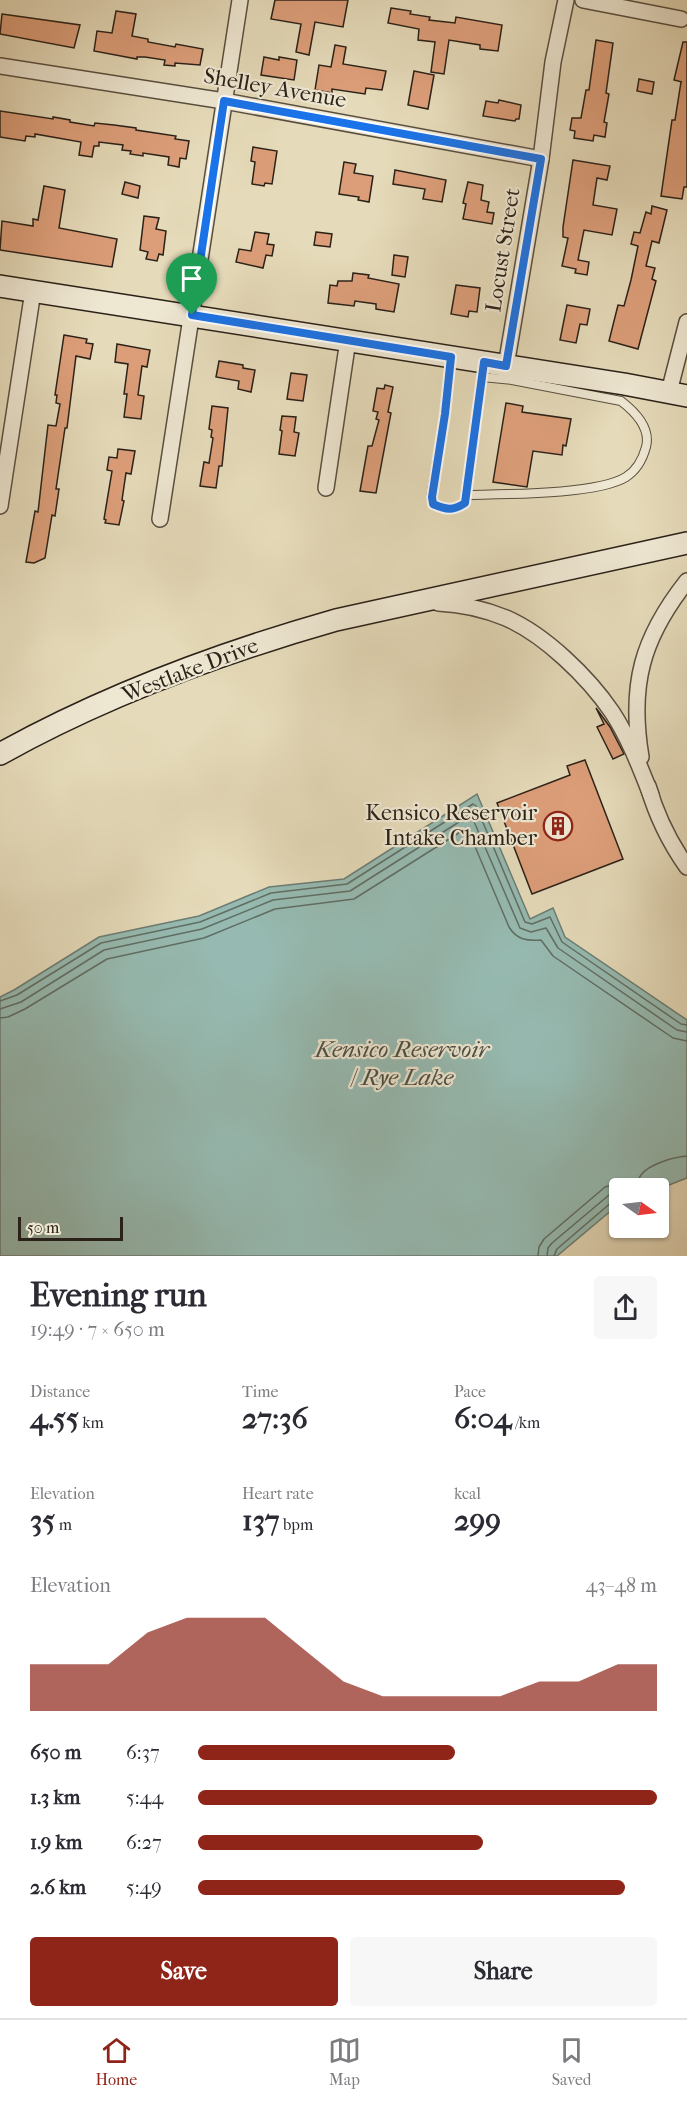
<!DOCTYPE html>
<html lang="en">
<head>
<meta charset="utf-8">
<style>
	body { margin:0; font-family:"IM FELL French Canon",serif; background:#f7f7f7; color:#2b2b33; height:100vh; display:flex; flex-direction:column; font-size:22px; white-space:nowrap }
	* { box-sizing:border-box; margin:0 }
	p { font-size:20px; color:#7c7c81 }
	.icon { flex:none; width:33px; height:33px; fill:none; stroke:currentColor; stroke-width:2; stroke-linecap:round; stroke-linejoin:round }
	.map { position:relative; height:1256px; overflow:hidden }
	.details { display:flex; flex-direction:column; background:#fff; flex:1 }
	.details>* { flex:none }
	.needle { width:39px; rotate:104deg }
	.fabs { position:absolute; left:609px; top:1178px; display:grid; gap:12px }
	.fabs a { display:grid; place-items:center; width:60px; height:60px; border-radius:6px; background:#fff; box-shadow:0 2px 4px #0004; font-size:30px }
	.scale { position:absolute; left:18px; bottom:15px; width:105px; box-sizing:border-box; padding-left:6px; border:3px solid #2a2118; border-top:0; font-size:16px; line-height:21px; white-space:nowrap; color:#2a2118; -webkit-text-stroke:4px #eee7d2; paint-order:stroke }
	.pin { position:absolute; display:grid; place-items:center; width:51px; height:51px; color:#fff; margin:-62px -26px; border-radius:50% 50% 50% 0; rotate:-45deg; box-shadow:0 0 6px #0007 }
	.pin .icon { rotate:45deg }
	.round { display:grid; place-items:center; flex:none; width:63px; height:63px; border-radius:6px; background:#f7f7f7 }
	.head { display:flex; align-items:center; justify-content:space-between; height:102px; padding:0 30px }
	h1 { font-size:33px; font-weight:700; line-height:45px }
	.stats { display:grid; grid-template-columns:repeat(3,1fr); gap:9px; height:102px; padding:6px 30px }
	.stats div { display:grid; align-content:center }
	.stats b { font-size:30px; font-weight:700 }
	.stats small { font-size:16px; font-weight:400 }
	.stats p { font-size:16px }
	.chart { height:168px; padding:12px 30px }
	.chart p { display:flex; justify-content:space-between }
	.chart svg { width:100%; height:108px; margin-top:6px; fill:#8f2418; opacity:.7 }
	.primary-button { display:flex; gap:12px; margin-top:auto; padding:12px 30px }
	.primary-button a { flex:1; height:69px; border-radius:6px; background:#8f2418; color:#fff; font-size:24px; font-weight:700; line-height:69px; text-align:center }
	.primary-button a+a { background:#f7f7f7; color:#2b2b33 }
	ul { padding:0 30px; list-style:none; font-size:20px }
	li { display:grid; grid-template-columns:96px 72px 1fr; align-items:center; height:45px }
	li i { height:15px; border-radius:8px; background:#8f2418 }
	.tabs { display:flex; justify-content:space-around; align-items:center; height:84px; border-top:2px solid #e1e1e2; background:#fff; font-size:16px; color:#7c7c81 }
	.tabs a { display:grid; justify-items:center; gap:3px }
	.tabs .active { color:#8f2418 }
	.map>svg:first-child { display:block }
	.water { fill:#96bab1; stroke:#6b7d74; stroke-width:1.5 }
	.lines { fill:none; stroke-linecap:round; stroke-linejoin:round }
	.shore { stroke:#606e64; stroke-width:1.5 }
	.building { fill:#dc9e79; stroke:#2a2118; stroke-width:1.5 }
	.lane-casing { stroke:#594f40; stroke-width:10 }
	.street-casing { stroke:#594f40; stroke-width:18 }
	.secondary-casing { stroke:#2a2118; stroke-width:24 }
	.lane { stroke:#eee7d2; stroke-width:8 }
	.street { stroke:#eee7d2; stroke-width:15 }
	.secondary { stroke:#eee7d2; stroke-width:21 }
	.route-casing { stroke:#fff; stroke-width:12 }
	.route { stroke:#1a73e8; stroke-width:8 }
	.labels { text-anchor:middle; dominant-baseline:central; stroke-width:4.5; stroke-linejoin:round; paint-order:stroke }
	.street-label { font-size:22px; fill:#2a2118; stroke:#eee7d2 }
	.poi-label { font-size:22px; fill:#2a2118; stroke:#eee7d2; text-anchor:end }
	.water-label { font-size:24px; font-style:italic; fill:#4a4f46; stroke:#eee7d2 }
</style>
</head>
<body>
<div class="map">
<svg width="687" height="1256" viewBox="0 0 687 1256">
	<rect width="100%" height="100%" fill="#e5dab9"/>
	<filter id="stains"><feTurbulence type="fractalNoise" baseFrequency=".00333" numOctaves="4"/><feColorMatrix values="0 0 0 0 .2 0 0 0 0 .09 0 0 0 0 .02 0 0 0 .5 -.17"/></filter>
	<radialGradient id="worn" r=".72"><stop offset=".6" stop-color="#630" stop-opacity="0"/><stop offset="1" stop-color="#630" stop-opacity=".3"/></radialGradient>
	<polygon class="water" points="477,794 530,919 553,908 565,937 687,1020 687,1178 659,1189 620,1188 619,1204 557,1256 0,1256 0,997 14,990 99,937 199,916 269,887 344,879"/>
	<g class="lines">
		<g class="shore">
			<polyline points="0,1001 17,995 101,943 200,922 271,893 347,884 473,804 476,806 525,922 532,924 550,917 562,942 681,1024 687,1025"/>
			<polyline points="0,1009 21,1002 104,950 202,929 273,900 350,891 470,815 472,817 520,928 531,932 546,928 558,948 677,1030 687,1032"/>
			<path d="M0,1018L8,1017L25,1009L107,959L204,938L275,909L354,899L465,829L468,830L509,927C517,940 527,941 541,940L553,956L673,1038L687,1041"/>
			<path d="M634,1188C637,1184 638,1179 641,1175C649,1164 674,1157 687,1156"/>
			<polyline points="538,1256 539,1247 544,1239 605,1187 619,1183 633,1188"/>
			<polyline points="547,1256 548,1248 552,1243 609,1195 620,1192"/>
			<polyline points="554,1256 557,1249 613,1201 620,1200"/>
		</g>
	</g>
	<g class="building">
		<polygon points="275,0 348,0 343,27 315,22 309,55 296,52 301,24 271,19"/>
		<polygon points="391,8 411,11 410,14 430,17 429,20 455,23 456,17 502,25 498,51 480,49 480,45 449,40 444,74 431,72 435,42 418,40 419,29 388,23"/>
		<polygon points="116,11 136,14 132,36 148,39 148,42 175,47 176,44 203,49 200,65 175,63 175,66 164,65 165,60 145,57 137,57 137,59 94,51 97,31 112,33"/>
		<polygon points="2,14 80,25 74,48 0,34"/>
		<polygon points="596,40 613,43 606,93 609,94 604,122 607,123 605,137 594,135 593,141 574,138 575,131 570,130 572,118 581,118 586,90 589,90"/>
		<polygon points="683,42 687,42 687,187 684,187 682,199 661,196 672,120 675,120 681,82 682,82 674,80"/>
		<polygon points="335,45 346,47 343,64 386,71 382,90 366,88 365,94 332,89 332,93 315,90 319,65 331,67"/>
		<polygon points="264,57 279,60 279,57 297,60 294,80 261,75"/>
		<polygon points="414,71 434,75 428,109 408,105"/>
		<polygon points="639,79 654,82 652,94 637,91"/>
		<polygon points="499,100 521,105 519,119 516,119 515,121 483,116 486,101 498,103"/>
		<polygon points="0,111 53,119 53,117 70,120 70,122 94,126 95,123 114,125 136,128 136,130 176,136 175,139 189,141 186,159 180,158 179,167 168,165 169,157 143,153 143,156 130,154 131,151 122,150 123,145 99,142 99,146 94,146 92,157 79,155 81,142 35,134 35,137 26,136 25,141 0,137"/>
		<polygon points="253,147 277,151 272,184 265,183 264,186 252,184 255,162 251,161"/>
		<polygon points="573,160 610,166 607,180 597,178 593,205 617,209 612,235 584,230 578,260 589,262 587,275 575,273 576,269 562,266 568,238 563,237 563,227"/>
		<polygon points="344,162 356,164 354,173 373,176 369,202 358,200 359,197 339,194"/>
		<polygon points="395,170 446,180 442,202 423,199 425,189 393,184"/>
		<polygon points="125,182 140,186 138,198 122,194"/>
		<polygon points="468,182 483,185 481,200 489,202 487,212 494,213 492,224 463,219 466,204 463,203"/>
		<polygon points="44,186 65,190 59,228 117,239 112,267 0,250 2,221 33,226 33,219 38,220"/>
		<polygon points="652,206 667,210 659,243 652,241 646,266 655,268 652,279 656,281 638,349 609,341 618,305 624,306 631,280 638,246 631,244 634,232 640,233 646,212 651,214"/>
		<polygon points="144,216 159,218 156,229 166,231 163,255 159,254 157,261 146,259 148,252 140,250"/>
		<polygon points="255,232 269,234 267,244 274,245 272,256 266,255 263,268 236,262 239,249 251,251"/>
		<polygon points="316,232 332,234 330,247 314,245"/>
		<polygon points="394,255 408,257 405,277 392,275"/>
		<polygon points="353,273 369,275 368,278 399,284 394,312 376,309 376,304 355,301 354,306 328,303 330,285 337,286 338,281 352,281"/>
		<polygon points="456,285 480,288 477,312 469,311 468,317 451,314"/>
		<polygon points="567,305 590,309 587,325 580,324 576,343 560,340"/>
		<polygon points="64,335 87,339 86,343 93,344 90,359 76,356 67,428 65,428 56,489 59,489 55,516 52,515 45,558 34,563 26,562 35,511 38,512 48,425 56,426 60,404 56,403 57,395 55,395"/>
		<polygon points="117,344 150,350 147,367 142,366 138,395 144,396 141,419 124,417 127,394 124,394 128,364 115,362"/>
		<polygon points="219,361 243,365 243,368 255,370 251,392 238,389 239,381 216,377"/>
		<polygon points="291,373 307,375 303,401 287,399"/>
		<polygon points="385,385 393,387 388,412 391,413 376,493 360,491 368,446 372,446 379,420 376,419 378,412 373,411 377,388 384,389"/>
		<polygon points="506,403 523,406 522,412 571,419 566,446 563,445 562,455 533,451 527,487 493,482"/>
		<polygon points="212,406 228,408 222,466 219,466 216,488 200,486 204,462 209,463 213,438 211,437 212,430 209,429"/>
		<polygon points="282,416 296,417 294,432 299,433 295,456 279,454 282,431 280,430"/>
		<polygon points="118,449 135,451 131,474 126,473 122,500 124,501 119,525 105,523 106,520 104,519 112,471 107,470 109,457 117,458"/>
		<polygon points="596,708 610,727 624,754 613,759 597,727 604,724"/>
		<polygon points="585,760 623,859 532,894 497,803 570,775 567,766"/>
	</g>
	<g class="lines">
		<g class="lane-casing">
			<g id="lane">
				<path d="M451,358L445,414L431,497L433,504C446,510 453,511 465,503L482,374"/>
				<path d="M466,495C503,494 597,495 626,477C637,470 643,458 646,447C651,428 634,411 621,401L512,380L482,377"/>
			</g>
		</g>
		<g class="street-casing">
			<g id="street">
				<polyline points="583,0 681,19"/>
				<polyline points="0,66 224,101 541,159"/>
				<polyline points="506,366 541,159 553,62 566,0"/>
				<polyline points="669,392 687,322"/>
				<polyline points="326,488 348,340"/>
				<polyline points="0,506 33,291"/>
				<polyline points="160,519 240,0"/>
				<path d="M438,603C462,604 484,609 506,618C545,635 588,677 612,712C629,738 640,767 651,795"/>
				<path d="M641,757C629,685 642,638 687,581"/>
				<path d="M648,786C656,814 670,843 687,867"/>
			</g>
		</g>
		<g class="secondary-casing">
			<g id="secondary">
				<polyline points="0,286 624,384 687,396"/>
				<path d="M0,754C106,695 220,653 336,620L687,543"/>
			</g>
		</g>
		<use href="#lane" class="lane"/>
		<use href="#street" class="street"/>
		<use href="#secondary" class="secondary"/>
	</g>
	<g class="lines">
		<g class="route-casing">
			<path id="route" d="M224,101L541,159L506,366L484,362L465,503C453,511 446,510 433,504L432,497L445,414L451,357L192,315Z"/>
		</g>
		<use href="#route" class="route"/>
	</g>
	<defs>
		<g id="building-ring" transform="scale(1.5)"><circle r="9.5" fill="#eee7d2" stroke="#8f2418" stroke-width="1.5"/><path d="M-4-6H4V6H1V3H-1V6H-4ZM-2.5-4.3h1.7v1.8h-1.7ZM.8-4.3h1.7v1.8H.8ZM-2.5-1h1.7V.8h-1.7ZM.8-1h1.7V.8H.8Z" fill="#8f2418"/></g>
	</defs>
	<g fill-rule="evenodd">
		<use href="#building-ring" x="558" y="826"/>
	</g>
	<g class="labels">
		<g class="street-label">
			<text transform="translate(275 88) rotate(10)">Shelley Avenue</text>
			<text transform="translate(503 250) rotate(-81)">Locust Street</text>
			<text transform="translate(190 670) rotate(-21)">Westlake Drive</text>
		</g>
		<g class="poi-label">
			<text x="537" y="813">Kensico Reservoir<tspan x="537" dy="25">Intake Chamber</tspan></text>
		</g>
		<g class="water-label">
			<text x="402" y="1049">Kensico Reservoir<tspan x="402" dy="28">/ Rye Lake</tspan></text>
		</g>
	</g>
	<rect width="100%" height="100%" filter="url(#stains)"/>
	<rect width="100%" height="100%" fill="url(#worn)"/>
</svg>
<div class="fabs">
<a><svg class="needle" viewBox="-14 -14 28 28"><path d="M0-13l5 13h-10z" fill="#e53935"/><path d="M0 13l5-13h-10z" fill="#7c7c81"/></svg></a>
</div>
<div class="scale">50 m</div>
<div class="pin" style="left:192px;top:315px;background:#1e9e55"><svg class="icon" aria-label="arrive" viewBox="0 0 24 24"><path d="M6 21V4h12l-3 4 3 4H6"/></svg></div>
</div>
<section class="details">
<div class="head"><div><h1>Evening run</h1><p>19:49 · 7 × 650 m</p></div><a class="round"><svg class="icon" aria-label="share" viewBox="0 0 24 24"><path d="M12 15V3M7 8l5-5 5 5M5 13v7h14v-7"/></svg></a></div>
<div class="stats">
<div><p>Distance</p><b>4.55<small> km</small></b></div>
<div><p>Time</p><b>27:36</b></div>
<div><p>Pace</p><b>6:04<small> /km</small></b></div>
</div>
<div class="stats">
<div><p>Elevation</p><b>35<small> m</small></b></div>
<div><p>Heart rate</p><b>137<small> bpm</small></b></div>
<div><p>kcal</p><b>299</b></div>
</div>
<div class="chart"><p><span>Elevation</span>43–48 m</p>
<svg viewBox="0 0 160 44" preserveAspectRatio="none"><path d="M0 44V25L10 25L20 25L30 12L40 6L50 6L60 6L70 19L80 32L90 38L100 38L110 38L120 38L130 32L140 32L150 25L160 25V44z"/></svg>
</div>
<ul>
<li><b>650 m</b>6:37<i style="width:56%"></i></li>
<li><b>1.3 km</b>5:44<i style="width:100%"></i></li>
<li><b>1.9 km</b>6:27<i style="width:62%"></i></li>
<li><b>2.6 km</b>5:49<i style="width:93%"></i></li>
</ul>
<div class="primary-button"><a>Save</a><a>Share</a></div>
</section>
<nav class="tabs">
<a class="active"><svg class="icon" aria-label="home" viewBox="0 0 24 24"><path d="M3 11l9-7 9 7M6 9v11h12V9"/></svg>Home</a>
<a><svg class="icon" aria-label="map" viewBox="0 0 24 24"><path d="M3 6l6-2 6 2 6-2v14l-6 2-6-2-6 2zM9 4v14M15 6v14"/></svg>Map</a>
<a><svg class="icon" aria-label="saved" viewBox="0 0 24 24"><path d="M7 4h10v16l-5-4-5 4z"/></svg>Saved</a>
</nav>
</body>
</html>
